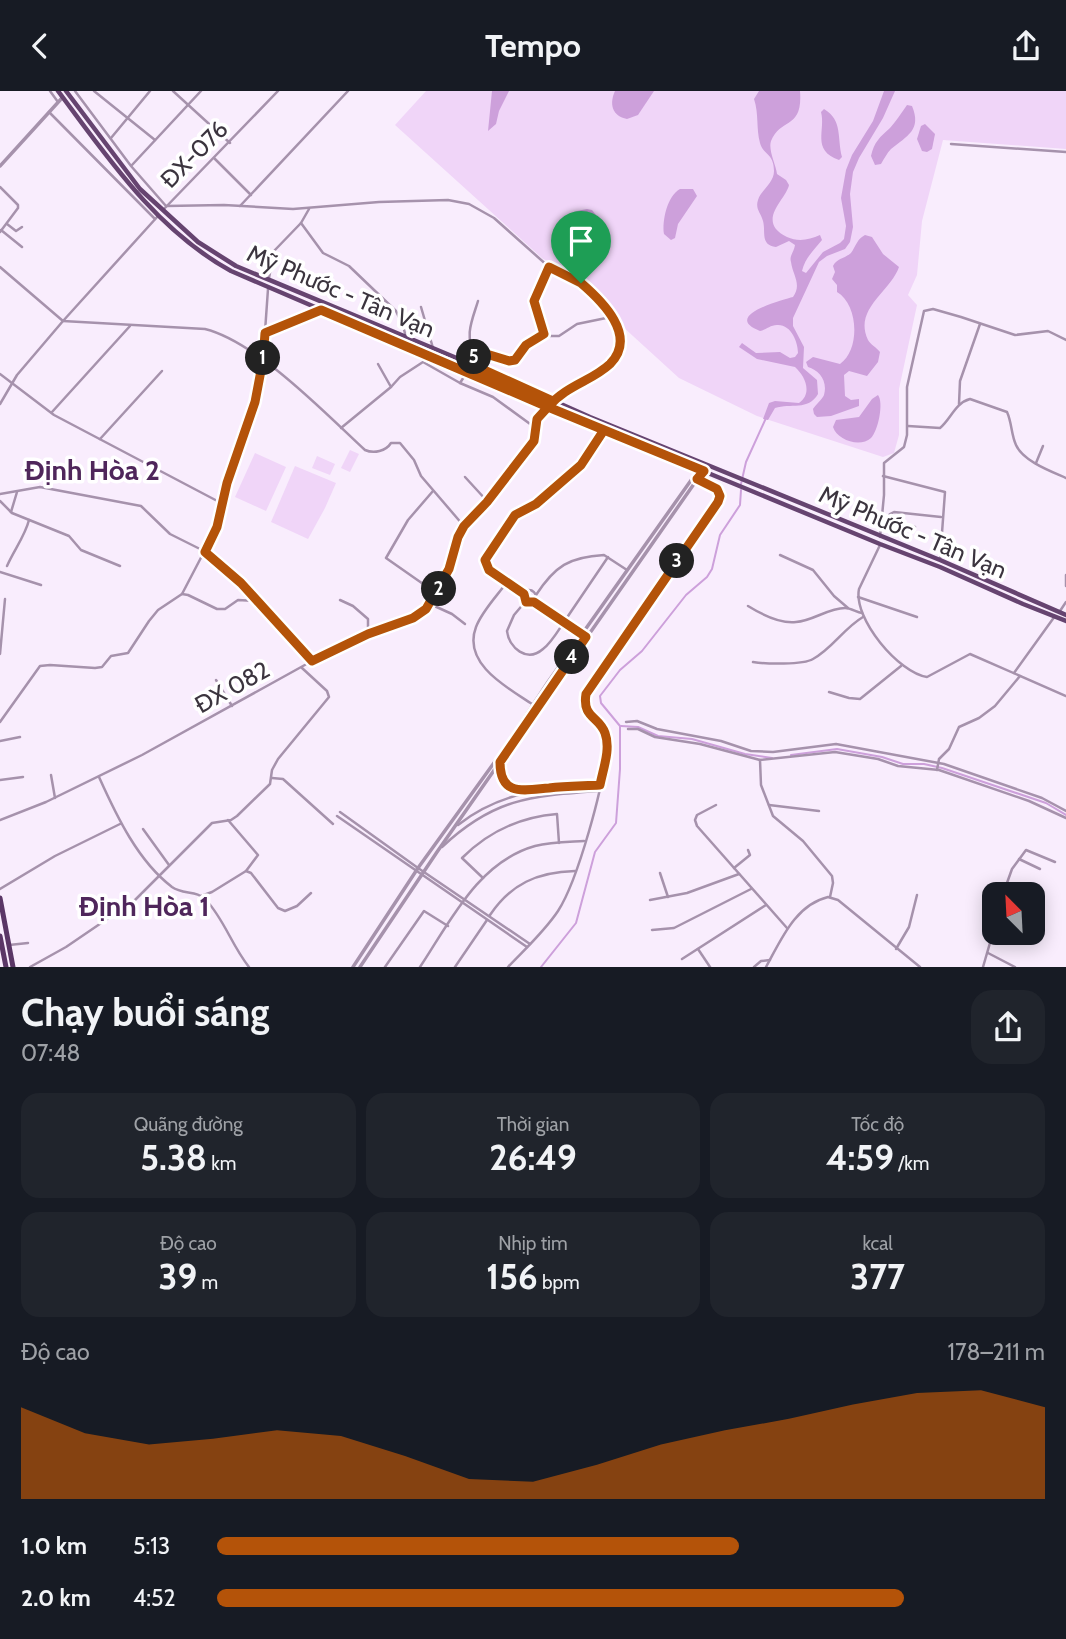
<!DOCTYPE html>
<html lang="vi">
<head>
<meta charset="utf-8">
<style>
	body { margin:0; font-family:Cabin,sans-serif; background:#20242c; color:#f1f3f6; height:100vh; display:flex; flex-direction:column; font-size:26px; white-space:nowrap }
	* { box-sizing:border-box; margin:0 }
	p { font-size:23px; color:#9ea1a6 }
	.icon { flex:none; width:38px; height:38px; fill:none; stroke:currentColor; stroke-width:2; stroke-linecap:round; stroke-linejoin:round }
	.map { position:relative; height:876px; overflow:hidden }
	.side { display:flex; flex-direction:column; background:#171b24; flex:1 }
	.side>* { flex:none }
	.needle { width:46px; rotate:336deg }
	.buttons { position:absolute; left:982px; top:791px; display:grid; gap:14px }
	.buttons a { display:grid; place-items:center; width:63px; height:63px; border-radius:14px; background:#171b24; box-shadow:0 4px 18px #0003; font-size:35px }
	.pin { position:absolute; display:grid; place-items:center; width:60px; height:60px; color:#fff; margin:-72px -30px; border-radius:50% 50% 50% 0; rotate:-45deg; box-shadow:0 0 7px #0007 }
	.pin .icon { rotate:45deg }
	.km { position:absolute; width:35px; height:35px; margin:-18px; border-radius:50%; background:#222; color:#fff; font-size:19px; line-height:35px; text-align:center }
	.round { display:grid; place-items:center; flex:none; width:74px; height:74px; border-radius:21px; background:#20242c }
	.head { display:flex; align-items:center; justify-content:space-between; height:119px; padding:0 21px }
	h1 { font-size:38px; font-weight:700; line-height:52px }
	.figures { display:grid; grid-template-columns:repeat(3,1fr); gap:10px; height:119px; padding:7px 21px }
	.figures div { display:grid; align-content:center; border-radius:18px; background:#20242c; text-align:center }
	.figures b { font-size:35px; font-weight:700 }
	.figures small { font-size:19px; font-weight:400 }
	.figures p { font-size:19px }
	.chart { height:196px; padding:14px 21px }
	.chart p { display:flex; justify-content:space-between }
	.chart svg { width:100%; height:126px; margin-top:7px; fill:#b45309; opacity:.7 }
	ul { padding:0 21px; list-style:none; font-size:23px }
	li { display:grid; grid-template-columns:112px 84px 1fr; align-items:center; height:52px }
	li i { height:18px; border-radius:9px; background:#b45309 }
	header { display:flex; justify-content:space-between; align-items:center; height:91px; padding:0 21px; background:#171b24; font-size:32px; font-weight:700 }
	.map>svg:first-child { display:block }
	.green { fill:#f0d5f8 }
	.water { fill:#cda0db }
	.lines { fill:none; stroke-linecap:round; stroke-linejoin:round }
	.stream { stroke:#cda0db; stroke-width:2 }
	.minor { stroke:#a692ac; stroke-width:2.5 }
	.tertiary { stroke:#a692ac; stroke-width:3.5 }
	.primary { stroke:#664470; stroke-width:4.5 }
	.trunk { stroke:#5a3666; stroke-width:5 }
	.route-casing { stroke:#fff; stroke-width:14 }
	.route { stroke:#b45309; stroke-width:9 }
	.labels { text-anchor:middle; dominant-baseline:central; stroke-width:7; stroke-linejoin:round; paint-order:stroke }
	.street-label { font-size:24px; fill:#3b343e; stroke:#fff }
	.quarter-label { font-size:28px; font-weight:bold; fill:#4f265b; stroke:#fff }
</style>
</head>
<body>
<header><svg class="icon" aria-label="back" viewBox="0 0 24 24"><path d="M15 5l-7 7 7 7"/></svg>Tempo<svg class="icon" aria-label="share" viewBox="0 0 24 24"><path d="M12 15V3M7 8l5-5 5 5M5 13v7h14v-7"/></svg></header>
<div class="map">
<svg width="1066" height="876" viewBox="0 0 1066 876">
	<rect width="100%" height="100%" fill="#f9edfd"/>
	<g class="green">
		<polygon points="426,0 1066,0 1066,58 943,49 922,130 917,184 908,204 917,214 899,298 899,344 894,362 883,366 757,325 679,287 622,235 582,188 570,179 543,168 395,34"/>
		<polygon points="350,359 359,363 350,381 341,377"/>
		<polygon points="255,362 286,376 266,420 235,406"/>
		<polygon points="317,365 335,373 330,384 312,377"/>
		<polygon points="295,375 336,392 325,417 308,448 271,431"/>
	</g>
	<g class="water">
		<polygon points="492,0 509,0 499,20 496,33 488,40"/>
		<path d="M615,0H654L638,24L627,28C612,25 609,13 615,0Z"/>
		<path d="M759,0H800C803,39 781,26 771,50C768,59 776,74 777,83L786,89L789,94C786,109 755,130 787,146C798,151 809,149 820,144L822,149C814,159 805,167 802,180L806,182L823,161L840,152L844,148L846,135L841,107L846,79L852,64L873,30L884,0H895L883,27L859,67L853,81L850,103L853,136L850,151L845,158L827,165L819,171L793,227V235L804,256L803,277L817,289L818,303C808,320 791,312 775,317L768,329L763,328L769,312L775,310L799,312C813,302 805,285 795,276L757,268L739,256L742,252L756,262L780,261L790,267L795,266L798,262C798,251 791,233 777,234C770,234 766,239 760,240C721,225 782,209 793,206C802,193 793,185 791,171C789,165 794,161 795,154L789,150L776,156C760,154 766,141 763,130C761,122 755,118 758,109C761,99 774,92 774,80C774,62 763,64 760,52C756,37 759,23 754,8Z"/>
		<path d="M907,14L912,15C922,39 907,45 891,58C887,62 884,68 881,73L875,74L871,65C874,51 880,46 890,37C894,33 903,20 907,14Z"/>
		<path d="M824,18C843,29 837,47 842,66L839,69C811,59 826,39 821,21Z"/>
		<polygon points="925,33 935,43 932,58 927,61 922,60 917,48 921,35"/>
		<path d="M680,98H693L697,105L678,133L675,147L671,149L664,143C662,130 667,105 680,98Z"/>
		<polygon points="587,118 592,119 596,124 596,134 586,139 564,132 565,128 577,120"/>
		<path d="M865,144L872,146L883,163L899,176C891,200 853,218 868,249C871,254 876,256 880,261L878,271L867,285L849,280L844,284L845,305L851,309L859,308V315L831,325L817,326L814,323L813,318C816,313 822,309 824,304C828,290 819,279 808,276L806,271L813,266L840,273C861,258 858,213 837,201V194L832,188L835,181L833,175C837,167 844,168 851,162C856,155 857,148 865,144Z"/>
		<polygon points="579,146 588,153 588,165 591,172 587,175 571,162 573,152"/>
		<path d="M878,304C884,312 878,340 871,347C860,357 837,349 833,336L836,329L859,326L872,308Z"/>
	</g>
	<g class="lines">
		<g class="stream">
			<polyline points="741,393 746,371 766,327"/>
			<polyline points="620,635 601,612 600,605 620,579 642,560 686,504 707,486 712,478 720,444 740,414 741,399"/>
			<polyline points="621,635 638,636 658,645 692,648 745,663 772,667"/>
			<polyline points="791,664 837,658 882,666 903,673 924,673 942,677 1046,712 1066,724"/>
			<polyline points="541,876 576,832 595,761 616,732 620,678 620,636"/>
		</g>
		<g class="minor">
			<polyline points="50,0 58,11"/>
			<polyline points="75,0 131,75 166,115"/>
			<polyline points="94,0 155,49"/>
			<polyline points="173,0 230,52"/>
			<polyline points="49,21 155,128"/>
			<polyline points="111,47 150,0"/>
			<polyline points="951,53 1066,61"/>
			<polyline points="214,67 251,104"/>
			<polyline points="132,74 201,0"/>
			<polyline points="0,96 18,114 18,117 0,141"/>
			<polyline points="240,115 348,0"/>
			<polyline points="163,119 278,0"/>
			<polyline points="301,132 323,162 349,175 396,220 403,235 406,246"/>
			<polyline points="7,133 16,140 22,136"/>
			<polyline points="1,139 22,156"/>
			<path d="M0,176L63,230L205,238C257,251 325,322 365,359C374,363 386,360 391,352H400L414,369L421,385L463,434"/>
			<polyline points="269,187 274,160 301,132 309,118"/>
			<polyline points="421,216 433,257"/>
			<polyline points="265,242 320,219"/>
			<polyline points="542,245 559,245 577,233 611,226"/>
			<path d="M476,262C463,247 473,227 478,210"/>
			<polyline points="471,272 476,262 480,261 509,270 515,269 526,254 544,243 534,210 549,176"/>
			<polyline points="0,283 54,324 223,413"/>
			<polyline points="460,292 467,281"/>
			<polyline points="391,296 400,286 423,271 460,292 493,306 537,338"/>
			<polyline points="0,313 17,284 63,230 158,125"/>
			<polyline points="959,313 960,290 980,233"/>
			<polyline points="52,321 130,235"/>
			<path d="M908,335L940,337C951,328 955,312 970,308L1007,321C1012,332 1011,343 1016,354C1023,370 1050,380 1066,387"/>
			<polyline points="341,337 391,296 378,273"/>
			<polyline points="100,348 162,280"/>
			<polyline points="1036,372 1043,355"/>
			<polyline points="883,385 945,401 940,469"/>
			<polyline points="465,386 487,410"/>
			<polyline points="433,400 408,429 386,467 436,502"/>
			<polyline points="0,403 40,396 141,415 170,443 206,461 241,492 312,570"/>
			<polyline points="0,410 12,422 69,445 81,459 120,475"/>
			<polyline points="11,421 17,401"/>
			<polyline points="881,426 915,436"/>
			<polyline points="887,428 890,423 894,421 941,426"/>
			<polyline points="880,446 884,404 884,372 904,356 907,344 907,296 924,220 933,218 961,226 1015,244 1048,240 1066,249"/>
			<path d="M880,454L859,498C853,528 899,582 927,586L970,563L1066,605"/>
			<polyline points="780,464 813,479 834,505 848,517"/>
			<path d="M7,475C14,459 25,445 29,429"/>
			<polyline points="0,481 41,494"/>
			<polyline points="1066,484 1066,495"/>
			<path d="M507,491C497,505 482,520 476,536C462,573 508,597 532,613"/>
			<circle cx="529" cy="506" r="7"/>
			<polyline points="182,503 188,504 217,518 225,518 238,509 256,510"/>
			<polyline points="524,503 489,479 485,469 515,423 536,413 581,374 604,339"/>
			<path d="M536,504C555,475 569,466 604,464L627,479"/>
			<polyline points="858,506 917,526"/>
			<polyline points="340,509 353,515 368,528 368,543"/>
			<path d="M525,511L514,524L507,540C509,557 527,572 543,558C551,552 558,540 564,531L534,511"/>
			<polyline points="430,513 452,523 465,533"/>
			<path d="M748,515C761,523 780,533 796,531C813,530 828,517 845,517C851,517 856,521 862,522"/>
			<polyline points="1060,520 1066,511"/>
			<polyline points="582,544 564,531 608,466"/>
			<polyline points="0,563 5,508"/>
			<path d="M753,571C765,573 803,574 813,568C832,558 844,537 863,526"/>
			<polyline points="1014,582 1055,525"/>
			<polyline points="216,589 232,615"/>
			<polyline points="829,601 849,607 860,608 901,575"/>
			<polyline points="0,631 40,575 50,574 95,577 102,576 111,565 128,562 149,530 158,519 182,503 217,436 227,392 255,311 263,269 268,198"/>
			<polyline points="626,631 637,630 657,638 721,650 751,660 773,661 836,653 944,673 1042,707 1066,720"/>
			<polyline points="628,638 638,638 655,646 700,653 760,669"/>
			<polyline points="0,650 20,646"/>
			<polyline points="500,673 505,691 522,700"/>
			<polyline points="937,679 939,668 949,658 959,636 979,627 995,615 1020,585"/>
			<polyline points="51,684 55,707"/>
			<path d="M99,686C117,726 138,770 172,796C183,804 197,799 206,809C224,828 232,855 249,876"/>
			<polyline points="272,687 283,688 333,733"/>
			<polyline points="0,689 23,686"/>
			<polyline points="716,714 697,724 695,729 697,735 787,837"/>
			<polyline points="769,714 819,720"/>
			<polyline points="340,721 418,777 530,853"/>
			<polyline points="337,725 527,856"/>
			<polyline points="0,729 46,711 142,664 312,570 368,543 420,523 432,510 449,478 458,446 464,435 487,411 535,350 537,328 543,320 561,302 610,273 619,260 620,247 615,230 587,198 574,187 549,176 494,127 469,113 448,109 379,111 293,118 224,114 166,115"/>
			<polyline points="228,729 258,764 246,780"/>
			<path d="M458,734C501,700 547,697 600,694"/>
			<polyline points="143,738 169,774"/>
			<path d="M442,756C494,707 531,705 598,700"/>
			<polyline points="1019,768 1040,778"/>
			<polyline points="734,777 750,764 748,759"/>
			<polyline points="660,782 668,806"/>
			<path d="M483,787L462,767C488,741 520,726 557,723L559,752"/>
			<polyline points="1005,795 1027,800"/>
			<polyline points="0,798 55,765 120,733"/>
			<polyline points="1003,803 1012,778 1026,759 1055,771"/>
			<polyline points="201,805 212,801 246,780 251,782 278,817 285,820 297,815 311,802"/>
			<polyline points="830,806 833,792 832,785 803,750 773,725 761,694 760,669 835,661 878,668 898,675 939,679 1029,710 1066,727"/>
			<polyline points="650,809 687,802 739,783"/>
			<path d="M490,824C511,793 537,781 575,780"/>
			<polyline points="652,839 674,837 751,798"/>
			<polyline points="9,854 28,852"/>
			<polyline points="698,858 710,876"/>
			<polyline points="896,858 909,836 917,804"/>
			<polyline points="988,862 1015,876"/>
			<polyline points="682,868 766,814"/>
			<polyline points="30,876 66,856 135,809 212,732 231,729 237,725 270,693 272,679 278,668 329,606 327,600 302,577"/>
			<polyline points="385,876 424,820 448,835"/>
			<path d="M420,876C450,831 478,771 535,755C551,751 568,751 584,750"/>
			<polyline points="455,876 487,829"/>
			<path d="M508,876C525,858 544,841 558,820C577,791 606,690 606,655C607,632 582,626 586,603L718,411L720,405L717,398L697,388"/>
			<polyline points="754,876 761,870 770,869"/>
			<path d="M766,876C781,849 795,814 828,806L838,809L920,876"/>
			<polyline points="983,876 994,838"/>
		</g>
		<g class="tertiary">
			<polyline points="0,75 62,7"/>
			<polyline points="353,876 418,777 504,658 548,591 699,378"/>
			<polyline points="360,876 437,761 703,380"/>
		</g>
		<g class="primary">
			<path d="M58,0C108,67 156,139 231,180L548,316L880,453L940,476L1023,513L1066,530"/>
			<polyline points="66,0 140,98 198,151 236,175 471,273 590,326 940,469 1066,524"/>
		</g>
		<g class="trunk">
			<polyline points="0,807 13,876"/>
			<polyline points="0,845 6,876"/>
		</g>
	</g>
	<g class="lines">
		<g class="route-casing">
			<path id="route" d="M581,192C602,210 638,245 610,273C592,290 567,294 548,316L321,219L265,242L263,269L255,311L227,392L217,436L205,461L241,492L312,570L368,543L413,527L426,518L449,478L458,446L464,435L487,411L534,350L537,328L548,316L704,380L697,388L717,398L720,405L718,411L586,603C582,627 599,625 605,642C611,658 603,678 600,694C583,695 566,695 549,697C524,699 500,706 500,671L586,546L534,511H526L524,503L489,479L485,469L515,424L536,413L581,374L604,339L548,316L553,310L471,273L476,262L480,261L509,270L515,269L526,254L544,243L534,210L549,176L581,192"/>
		</g>
		<use href="#route" class="route"/>
	</g>
	<g class="labels">
		<g class="street-label">
			<text transform="translate(194 63) rotate(-45)">ĐX-076</text>
			<text transform="translate(341 200) rotate(23)">Mỹ Phước - Tân Vạn</text>
			<text transform="translate(913 441) rotate(23)">Mỹ Phước - Tân Vạn</text>
			<text transform="translate(232 596) rotate(-29)">ĐX 082</text>
		</g>
		<g class="quarter-label">
			<text x="92" y="379">Định Hòa 2</text>
			<text x="144" y="815">Định Hòa 1</text>
		</g>
	</g>
</svg>
<div class="buttons">
<a><svg class="needle" viewBox="-14 -14 28 28"><path d="M0-13l5 13h-10z" fill="#e53935"/><path d="M0 13l5-13h-10z" fill="#9ea1a6"/></svg></a>
</div>
<div class="pin" style="left:581px;top:192px;background:#1e9e55"><svg class="icon" aria-label="arrive" viewBox="0 0 24 24"><path d="M6 21V4h12l-3 4 3 4H6"/></svg></div>
<b class="km" style="left:263px;top:267px">1</b>
<b class="km" style="left:439px;top:498px">2</b>
<b class="km" style="left:677px;top:470px">3</b>
<b class="km" style="left:572px;top:566px">4</b>
<b class="km" style="left:474px;top:266px">5</b>
</div>
<section class="side">
<div class="head"><div><h1>Chạy buổi sáng</h1><p>07:48</p></div><a class="round"><svg class="icon" aria-label="share" viewBox="0 0 24 24"><path d="M12 15V3M7 8l5-5 5 5M5 13v7h14v-7"/></svg></a></div>
<div class="figures">
<div><p>Quãng đường</p><b>5.38<small> km</small></b></div>
<div><p>Thời gian</p><b>26:49</b></div>
<div><p>Tốc độ</p><b>4:59<small> /km</small></b></div>
</div>
<div class="figures">
<div><p>Độ cao</p><b>39<small> m</small></b></div>
<div><p>Nhịp tim</p><b>156<small> bpm</small></b></div>
<div><p>kcal</p><b>377</b></div>
</div>
<div class="chart"><p><span>Độ cao</span>178–211 m</p>
<svg viewBox="0 0 160 44" preserveAspectRatio="none"><path d="M0 44V12L10 21L20 25L30 23L40 20L50 22L60 29L70 37L80 38L90 32L100 25L110 20L120 16L130 11L140 7L150 6L160 12V44z"/></svg>
</div>
<ul>
<li><b>1.0 km</b>5:13<i style="width:63%"></i></li>
<li><b>2.0 km</b>4:52<i style="width:83%"></i></li>
</ul>
</section>
</body>
</html>
